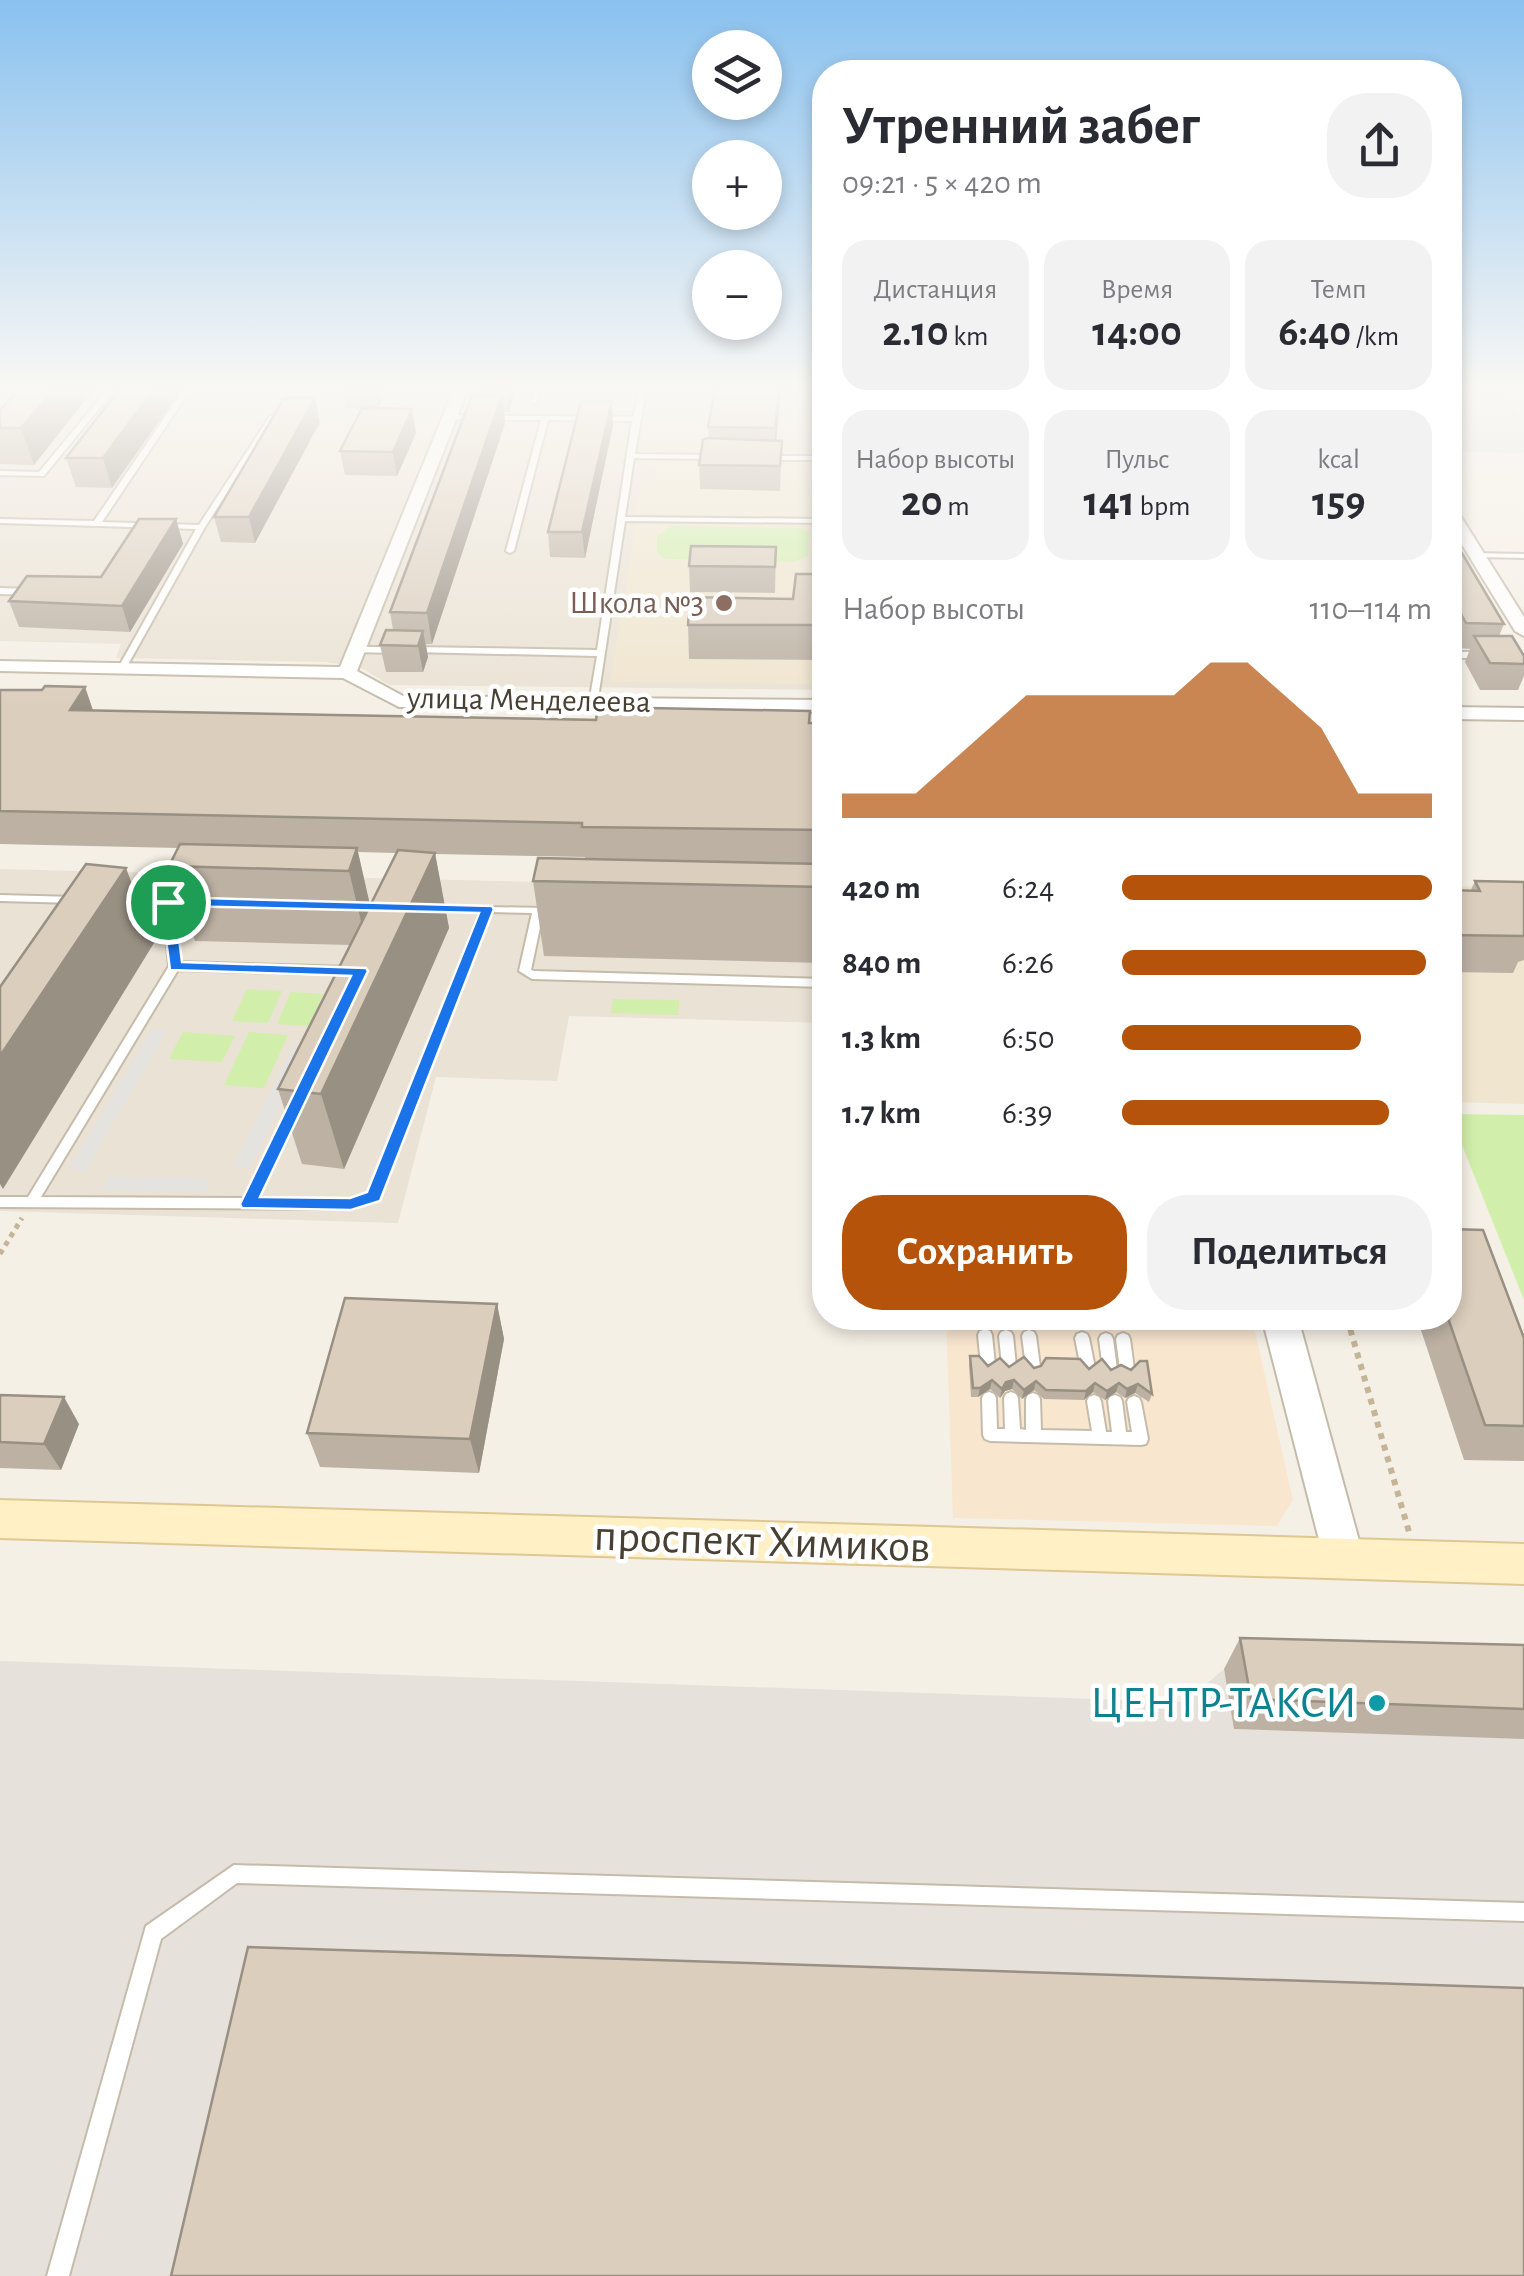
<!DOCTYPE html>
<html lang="ru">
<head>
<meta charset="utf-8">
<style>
	body { margin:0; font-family:"Alegreya Sans",sans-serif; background:#f2f2f3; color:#2b2b33; height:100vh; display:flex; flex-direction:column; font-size:38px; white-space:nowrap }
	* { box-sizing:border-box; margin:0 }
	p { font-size:32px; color:#7c7c81 }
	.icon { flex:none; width:55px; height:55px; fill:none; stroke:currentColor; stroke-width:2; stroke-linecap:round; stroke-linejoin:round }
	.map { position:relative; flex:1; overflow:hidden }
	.drawer { position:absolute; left:812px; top:60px; width:650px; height:1270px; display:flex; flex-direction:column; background:#fff; border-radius:40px; box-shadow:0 5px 15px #0003 }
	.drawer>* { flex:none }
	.buttons { position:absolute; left:692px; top:30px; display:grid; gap:20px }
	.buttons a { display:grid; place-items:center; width:90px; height:90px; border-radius:50%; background:#fff; box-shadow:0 5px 15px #0003; font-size:50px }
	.pin { position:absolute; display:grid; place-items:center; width:85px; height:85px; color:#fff; margin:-42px; border:5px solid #fff; border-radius:50%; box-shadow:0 2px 10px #0007 }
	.round { display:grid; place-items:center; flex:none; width:105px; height:105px; border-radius:40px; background:#f2f2f3 }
	.headline { display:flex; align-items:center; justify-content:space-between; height:170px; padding:0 30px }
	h1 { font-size:55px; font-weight:700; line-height:75px }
	.figures { display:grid; grid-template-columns:repeat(3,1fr); gap:15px; height:170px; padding:10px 30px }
	.figures div { display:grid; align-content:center; border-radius:25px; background:#f2f2f3; text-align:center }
	.figures b { font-size:42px; font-weight:700 }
	.figures small { font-size:28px; font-weight:400 }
	.figures p { font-size:28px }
	.chart { height:280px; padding:20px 30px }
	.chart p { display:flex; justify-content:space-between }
	.chart svg { width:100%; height:180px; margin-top:10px; fill:#b45309; opacity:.7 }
	.button { display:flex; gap:20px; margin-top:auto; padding:20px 30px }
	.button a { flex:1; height:115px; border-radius:40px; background:#b45309; color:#fff; font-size:40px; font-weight:700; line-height:115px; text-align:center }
	.button a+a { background:#f2f2f3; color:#2b2b33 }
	ul { padding:0 30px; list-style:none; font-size:32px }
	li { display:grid; grid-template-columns:160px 120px 1fr; align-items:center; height:75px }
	li i { height:25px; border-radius:12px; background:#b45309 }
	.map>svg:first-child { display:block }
	.residential { fill:#eae2d4 }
	.commercial { fill:#f9e6cf }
	.industrial { fill:#e7e1db }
	.education { fill:#f0e5ce }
	.green { fill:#d1eeaa }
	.parking { fill:#e5e3df }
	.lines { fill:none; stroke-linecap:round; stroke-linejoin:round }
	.service-casing { stroke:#c5bbaa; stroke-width:4 }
	.minor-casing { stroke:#c5bbaa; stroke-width:4 }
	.tertiary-casing { stroke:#c5bbaa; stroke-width:4 }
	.secondary-casing { stroke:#dec792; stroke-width:4 }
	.path-far1 { stroke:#c5b497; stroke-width:5; stroke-dasharray:5 5; stroke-linecap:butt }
	.path { stroke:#c5b497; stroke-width:6; stroke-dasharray:6 6; stroke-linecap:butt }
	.service { fill:#fff; fill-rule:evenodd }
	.minor { fill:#fff; fill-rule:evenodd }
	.tertiary { fill:#fff; fill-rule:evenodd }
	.secondary { fill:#fff0c6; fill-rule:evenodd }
	.wall { fill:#bcb1a3; fill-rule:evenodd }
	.shaded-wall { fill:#999084 }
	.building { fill:#dbcebd; stroke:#999084; stroke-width:2.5 }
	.route { fill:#1a73e8; stroke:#fff; stroke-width:2.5; fill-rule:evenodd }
	.education-dot { fill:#8d6e63; stroke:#fff; stroke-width:4 }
	.culture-dot { fill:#0f9aa8; stroke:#fff; stroke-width:4 }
	.labels { text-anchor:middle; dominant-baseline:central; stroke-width:9; stroke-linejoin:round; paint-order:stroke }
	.far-education-label { font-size:32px; fill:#785e54; stroke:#fff; text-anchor:end }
	.far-street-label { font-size:32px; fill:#494034; stroke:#fff }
	.near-street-label { font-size:45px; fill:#494034; stroke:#fff }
	.near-culture-label { font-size:45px; fill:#0d838f; stroke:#fff; text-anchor:end }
</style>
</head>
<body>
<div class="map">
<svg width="1524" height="2276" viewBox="0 0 1524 2276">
	<rect width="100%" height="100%" fill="#f5f0e6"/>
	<g class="residential">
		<polygon points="0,389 825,389 825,690 389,685 360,667 325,662 116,658 121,644 0,641"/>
		<polygon points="0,869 825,889 825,1023 569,1016 557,1081 436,1077 398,1223 0,1211"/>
	</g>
	<polygon class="commercial" points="946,1318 1252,1318 1293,1500 1277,1526 953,1518"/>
	<polygon class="industrial" points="0,1661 1185,1702 1224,1669 1235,1729 1524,1738 1524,2276 0,2276"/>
	<g class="education">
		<polygon points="647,457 825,460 825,517 635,514 641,483 655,483 658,468 645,467"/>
		<polygon points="636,522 825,524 825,684 610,682"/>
		<polygon points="1450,886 1524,887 1524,1104 1450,1102"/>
	</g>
	<g class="green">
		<polygon points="671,526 801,528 809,532 808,556 794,562 666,559 657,553 657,536"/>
		<polygon points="247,989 282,991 268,1023 232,1021"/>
		<polygon points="291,992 323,994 309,1026 277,1024"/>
		<polygon points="613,999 679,1000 678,1015 611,1013"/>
		<polygon points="183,1032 235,1036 222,1062 169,1059"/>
		<polygon points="249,1032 288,1035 264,1088 224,1085"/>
		<polygon points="1450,1114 1524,1115 1524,1300 1450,1115"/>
	</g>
	<g class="parking">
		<polygon points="1450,389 1499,390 1524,423 1524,453 1463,452 1450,433"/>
		<polygon points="152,1029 167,1031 85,1171 69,1169"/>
		<polygon points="295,1043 311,1044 250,1168 233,1166"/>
		<polygon points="108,1177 210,1178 206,1192 102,1190"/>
	</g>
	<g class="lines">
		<g class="service-casing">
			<g id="service">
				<polygon points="108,389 115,389 44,476 0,475 0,471 39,472"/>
				<polygon points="184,389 191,389 102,522 199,525 270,416 276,417 205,527 126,668 122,671 118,668 196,529 0,523 0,519 94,521"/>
				<polygon points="534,389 540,389 537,402 534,404 531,402"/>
				<polygon points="640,389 646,389 635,454 716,455 720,457 716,459 634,458 625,517 825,519 825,523 625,521 597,705 594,706 589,703 597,656 411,652 410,650 414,647 597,650 632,421 548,420 514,551 510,553 506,551 541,420 449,419 445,417 449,415 633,417"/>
				<polygon points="763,456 825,456 825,460 766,460 762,458"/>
				<polygon points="1473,553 1524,554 1524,558 1476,557 1473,557"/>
				<polygon points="0,588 33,589 37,592 33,595 0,594"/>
				<polygon points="357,647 394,647 398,650 394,653 354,652 353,650"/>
				<polygon points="1450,652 1482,652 1486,655 1482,658 1450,658"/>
				<polygon points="0,895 75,897 80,900 75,903 0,901"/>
				<polygon points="125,898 199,900 200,902 199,904 174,905 180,962 352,967 358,971 352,975 178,970 41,1197 244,1198 289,1107 295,1103 301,1107 257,1199 351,1199 369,1193 480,912 430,911 425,908 426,906 547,908 548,910 547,912 543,913 531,970 534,971 825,979 825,987 532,979 519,971 532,913 491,912 379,1199 351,1209 0,1207 0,1197 28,1197 169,966 163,905 121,903 120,901 121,899"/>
				<polygon points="985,1329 990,1331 992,1335 995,1365 993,1369 988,1371 983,1369 981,1365 978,1335 980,1331"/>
				<polygon points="1006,1330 1011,1332 1013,1336 1016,1366 1014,1370 1009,1372 1004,1370 1002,1366 999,1336 1001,1332"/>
				<polygon points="1029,1330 1034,1332 1036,1336 1040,1367 1038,1371 1033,1373 1028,1371 1026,1367 1022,1336 1024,1332"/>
				<polygon points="1082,1332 1087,1334 1089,1338 1095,1368 1093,1372 1088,1374 1083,1372 1081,1368 1075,1338 1077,1334"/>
				<polygon points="1106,1333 1111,1335 1113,1339 1117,1369 1115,1373 1110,1375 1105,1373 1103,1369 1099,1339 1101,1335"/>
				<polygon points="1123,1333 1128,1335 1130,1339 1134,1369 1132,1373 1127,1375 1122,1373 1120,1369 1116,1339 1118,1335"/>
				<polygon points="989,1392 994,1394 996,1398 997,1429 1005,1429 1004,1398 1006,1394 1011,1392 1016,1394 1018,1398 1020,1429 1026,1430 1026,1399 1028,1395 1033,1393 1038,1395 1040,1399 1041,1430 1092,1431 1087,1401 1089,1397 1094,1395 1099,1397 1101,1401 1106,1432 1112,1432 1108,1401 1110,1397 1115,1395 1120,1397 1122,1401 1126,1432 1132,1432 1127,1402 1129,1398 1134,1396 1139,1398 1141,1402 1148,1439 1146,1444 1141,1445 990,1441 985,1439 983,1435 982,1398 984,1394"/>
				<polygon points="234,1865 1524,1903 1524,1921 237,1883 161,1939 69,2276 47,2276 146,1926"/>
			</g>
		</g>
		<g class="minor-casing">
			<g id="minor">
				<polygon points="454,389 468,389 357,671 403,696 825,700 825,712 399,707 343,678 0,671 0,661 340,667"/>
				<polygon points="1450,507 1458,512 1524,617 1524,636 1515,631 1450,525"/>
				<polygon points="1450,707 1524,708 1524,720 1450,719"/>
			</g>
		</g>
		<g class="tertiary-casing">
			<polygon id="tertiary" points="1262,1318 1298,1318 1364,1559 1358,1572 1344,1578 1330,1572 1324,1559"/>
		</g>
		<g class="secondary-casing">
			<polygon id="secondary" points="0,1500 1524,1544 1524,1584 0,1538"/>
		</g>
		<polyline class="path-far1" points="0,1254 22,1218"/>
		<polyline class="path" points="1347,1318 1409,1532"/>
		<use href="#service" class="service"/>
		<use href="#minor" class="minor"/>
		<use href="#tertiary" class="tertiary"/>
		<use href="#secondary" class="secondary"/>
	</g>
	<g class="wall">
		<polygon points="19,389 94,389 34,465 0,464 0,410"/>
		<polygon points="120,389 112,488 76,487 66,458"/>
		<polygon points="342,389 387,389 378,409 416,433 397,476 345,475 340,451 362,409 345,408"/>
		<polygon points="477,389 516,389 509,412 504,412 505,423 432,644 426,644 428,657 423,672 386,672 380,645 393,630 390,612 477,395"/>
		<rect x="680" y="389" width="27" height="2"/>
		<polygon points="715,389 825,389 825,392 781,392 776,441 781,465 780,491 700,489 699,465 709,438 708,427"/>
		<polygon points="612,401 613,425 585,558 550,557 548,532"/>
		<polygon points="320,422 255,543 221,542 214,517"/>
		<polygon points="176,519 183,544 130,632 19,627 9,601 101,577"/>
		<polygon points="1450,533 1504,624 1499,636 1524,656 1524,676 1518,690 1480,690 1465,662 1470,649 1457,648 1450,635"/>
		<polygon points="776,547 775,593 690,592 689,566"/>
		<polygon points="825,574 825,660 689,659 688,625 793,599"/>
		<path d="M85,687L93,710L825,723V963L544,956L533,881L585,859V857L435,854L449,928L344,1169L302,1164L278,1089L350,945L195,941L169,866L178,848L0,844V690H42ZM358,852L396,853L370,905Z"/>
		<polygon points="1475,881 1524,882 1524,960 1518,962 1513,973 1450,972 1450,890 1471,890"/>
		<polygon points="497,1304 504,1339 479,1473 320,1467 307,1433"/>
		<polygon points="1417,1318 1450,1318 1524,1338 1524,1461 1464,1460"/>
		<polygon points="970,1356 988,1366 1111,1370 1121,1365 1152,1394 1149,1402 1135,1393 1125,1398 1116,1392 1105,1400 1093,1392 1084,1400 1044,1399 1034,1390 1022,1399 1012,1389 1005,1391 1000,1398 990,1389 978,1397 971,1397 969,1365"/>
		<polygon points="0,1395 79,1424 61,1470 0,1468"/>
		<polygon points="1240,1638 1524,1645 1524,1739 1234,1729 1224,1669"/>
	</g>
	<g class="shaded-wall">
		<polygon points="54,389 94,389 34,465 21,428"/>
		<polygon points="154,389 182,389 112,488 103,458"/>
		<polygon points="374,389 387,389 378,409"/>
		<polygon points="506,389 516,389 509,412"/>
		<polygon points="779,389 781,389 781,392 775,452 775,428"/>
		<polygon points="502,395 505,423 432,644 427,613"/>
		<polygon points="315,398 320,422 255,543 249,517"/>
		<polygon points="612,401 613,425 585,558 582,532"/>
		<polygon points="412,409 416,433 397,476 393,452"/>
		<polygon points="176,519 183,544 130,632 122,606"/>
		<polygon points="423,631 428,657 423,672 418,646"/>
		<polygon points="85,687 96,720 70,710"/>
		<polygon points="357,848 374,923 367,946 349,871"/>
		<polygon points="435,853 449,928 344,1169 321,1094"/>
		<polygon points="126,868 154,943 3,1189 0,1184 0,1056"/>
		<polygon points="497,1304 504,1339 479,1473 470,1439"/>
		<polygon points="992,1380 990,1389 978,1397 980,1388"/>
		<polygon points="1014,1380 1012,1389 1005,1391 1000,1398 1002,1389 1006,1382"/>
		<polygon points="1036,1381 1034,1390 1022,1399 1024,1390"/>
		<polygon points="1095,1383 1093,1392 1084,1400 1086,1391"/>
		<polygon points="1119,1383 1116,1392 1105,1400 1107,1391"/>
		<polygon points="1138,1384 1135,1393 1125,1398 1127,1389"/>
		<polygon points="64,1397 79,1424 61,1470 44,1444"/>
	</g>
	<g class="building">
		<polygon points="19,389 54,389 21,428 0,428 0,410"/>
		<polygon points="120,389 154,389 103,458 66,458"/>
		<polygon points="715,389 779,389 775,428 708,427"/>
		<polygon points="472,395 502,395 427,613 390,612"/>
		<polygon points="284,398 315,398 249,517 214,517"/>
		<polygon points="581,401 612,401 582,532 548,532"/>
		<polygon points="362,408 412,409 393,452 340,451"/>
		<polygon points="707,438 782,441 780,466 699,465 703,440"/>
		<polygon points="139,519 176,519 122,606 9,601 27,576 101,577"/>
		<polygon points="1450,533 1504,624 1466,623 1450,594"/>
		<polygon points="691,546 776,547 775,567 689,566"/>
		<polygon points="796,574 825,574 825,625 688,625 690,597 793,599"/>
		<polygon points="386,630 423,631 418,646 380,645"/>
		<polygon points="1474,636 1512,636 1524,656 1524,664 1490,663"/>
		<polygon points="45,686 85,687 70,710 596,720 598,707 810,711 809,723 825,723 825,830 582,827 582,823 0,811 0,690 42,690"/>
		<polygon points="180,844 357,848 349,871 169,866"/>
		<polygon points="398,850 435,853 321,1094 278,1089"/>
		<polygon points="538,858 825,864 825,887 533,881"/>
		<polygon points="86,864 126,868 0,1056 0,987"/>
		<polygon points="1475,881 1524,882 1524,936 1450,935 1450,890 1480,891"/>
		<polygon points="1450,1229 1483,1230 1524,1338 1524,1426 1485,1425 1448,1318 1450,1318"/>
		<polygon points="345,1298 497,1304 470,1439 307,1433"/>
		<polygon points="970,1356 979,1356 988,1366 1000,1358 1009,1367 1024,1357 1034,1368 1041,1366 1046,1358 1080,1359 1089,1369 1102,1359 1111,1370 1121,1365 1131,1370 1140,1361 1147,1361 1152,1394 1138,1384 1127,1389 1119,1383 1107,1391 1095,1383 1086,1391 1046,1390 1036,1381 1024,1390 1014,1380 1006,1382 1002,1389 992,1380 980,1388 973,1388"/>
		<polygon points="0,1395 64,1397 44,1444 0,1442"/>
		<polygon points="1240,1638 1524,1645 1524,1709 1251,1699"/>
		<polygon points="248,1947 1524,1988 1524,2276 171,2276"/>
	</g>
	<linearGradient id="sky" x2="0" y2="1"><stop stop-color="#89c1ef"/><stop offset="0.55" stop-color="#faf8f4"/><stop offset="1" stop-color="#faf8f4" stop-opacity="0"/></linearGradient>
	<rect width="1524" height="708" fill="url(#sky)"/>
	<path class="route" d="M168,897L492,906L494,909L380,1201L351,1210L242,1208L240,1204L351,976L170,970L161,902ZM175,906L479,913L367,1192L350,1198L260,1197L368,971L366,968L182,962Z"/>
	<circle class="education-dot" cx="724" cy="603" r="10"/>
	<circle class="culture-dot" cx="1377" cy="1703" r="10"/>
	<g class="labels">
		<g class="far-education-label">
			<text x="704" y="603">Школа №3</text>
		</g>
		<g class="far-street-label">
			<text transform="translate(529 700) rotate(1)">улица Менделеева</text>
		</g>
		<g class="near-street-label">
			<text transform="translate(762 1542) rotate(2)">проспект Химиков</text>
		</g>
		<g class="near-culture-label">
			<text x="1357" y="1703">ЦЕНТР-ТАКСИ</text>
		</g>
	</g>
</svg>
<div class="buttons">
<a><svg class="icon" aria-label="layers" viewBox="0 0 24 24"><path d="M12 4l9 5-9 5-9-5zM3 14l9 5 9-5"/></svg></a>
<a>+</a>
<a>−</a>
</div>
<div class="pin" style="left:168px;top:902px;background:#1e9e55"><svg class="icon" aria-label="arrive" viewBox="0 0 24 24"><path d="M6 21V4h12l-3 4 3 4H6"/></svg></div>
<section class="drawer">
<div class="headline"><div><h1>Утренний забег</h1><p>09:21 · 5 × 420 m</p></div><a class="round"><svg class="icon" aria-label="share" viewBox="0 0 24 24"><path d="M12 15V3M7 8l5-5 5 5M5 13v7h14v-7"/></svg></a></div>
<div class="figures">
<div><p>Дистанция</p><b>2.10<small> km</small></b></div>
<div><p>Время</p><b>14:00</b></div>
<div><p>Темп</p><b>6:40<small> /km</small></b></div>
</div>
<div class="figures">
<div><p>Набор высоты</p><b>20<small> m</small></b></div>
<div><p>Пульс</p><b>141<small> bpm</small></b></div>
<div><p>kcal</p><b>159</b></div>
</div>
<div class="chart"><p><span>Набор высоты</span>110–114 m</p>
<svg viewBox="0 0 160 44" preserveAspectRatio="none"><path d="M0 44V38L10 38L20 38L30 30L40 22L50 14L60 14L70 14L80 14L90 14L100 6L110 6L120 14L130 22L140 38L150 38L160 38V44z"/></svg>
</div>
<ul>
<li><b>420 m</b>6:24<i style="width:100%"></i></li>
<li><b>840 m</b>6:26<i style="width:98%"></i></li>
<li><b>1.3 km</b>6:50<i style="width:77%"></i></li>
<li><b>1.7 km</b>6:39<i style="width:86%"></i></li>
</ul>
<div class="button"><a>Сохранить</a><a>Поделиться</a></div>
</section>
</div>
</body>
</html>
